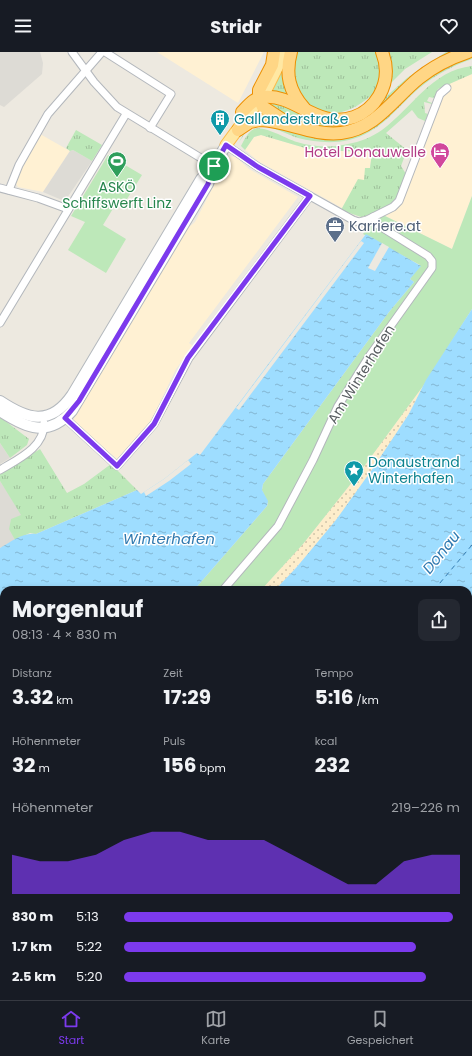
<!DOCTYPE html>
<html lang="de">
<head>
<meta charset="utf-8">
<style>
	body { margin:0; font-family:Poppins,sans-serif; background:#242831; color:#f1f3f6; height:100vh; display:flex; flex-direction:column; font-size:15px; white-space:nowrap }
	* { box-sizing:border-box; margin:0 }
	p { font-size:13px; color:#9ea1a6 }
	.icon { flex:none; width:22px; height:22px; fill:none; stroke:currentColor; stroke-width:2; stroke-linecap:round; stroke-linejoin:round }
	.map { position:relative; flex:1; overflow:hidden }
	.side { position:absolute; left:0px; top:534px; width:472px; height:414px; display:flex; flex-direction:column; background:#171b24; border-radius:12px 12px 0 0; box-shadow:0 2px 6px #0003 }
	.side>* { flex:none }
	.pin { position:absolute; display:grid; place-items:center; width:34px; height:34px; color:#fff; margin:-17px; border:2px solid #fff; border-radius:50%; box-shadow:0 1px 4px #0007 }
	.round { display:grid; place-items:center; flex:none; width:42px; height:42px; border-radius:8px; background:#242831 }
	.overview { display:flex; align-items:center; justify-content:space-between; height:68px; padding:0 12px }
	h1 { font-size:22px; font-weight:700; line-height:30px }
	.stats { display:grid; grid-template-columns:repeat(3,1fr); gap:6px; height:68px; padding:4px 12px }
	.stats div { display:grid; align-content:center }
	.stats b { font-size:20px; font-weight:700 }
	.stats small { font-size:11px; font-weight:400 }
	.stats p { font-size:11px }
	.chart { height:112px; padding:8px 12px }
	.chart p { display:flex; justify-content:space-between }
	.chart svg { width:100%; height:72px; margin-top:4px; fill:#7c3aed; opacity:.7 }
	ul { padding:0 12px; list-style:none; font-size:13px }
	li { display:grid; grid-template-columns:64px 48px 1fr; align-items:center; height:30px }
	li i { height:10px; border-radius:5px; background:#7c3aed }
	header { display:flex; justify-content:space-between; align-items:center; height:52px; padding:0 12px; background:#171b24; font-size:18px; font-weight:700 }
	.tab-bar { display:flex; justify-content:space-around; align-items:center; height:56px; border-top:1px solid #363941; background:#171b24; font-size:11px; color:#9ea1a6 }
	.tab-bar a { display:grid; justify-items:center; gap:2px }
	.tab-bar .on { color:#7c3aed }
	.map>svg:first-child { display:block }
	.commercial { fill:#fff1d3 }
	.industrial { fill:#dddbd5 }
	.grass { fill:url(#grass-tufts) }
	.sand { fill:url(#sand-dots) }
	.park { fill:#bde8b9 }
	.water { fill:url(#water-ripples) }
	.pier { fill:#ede9e0 }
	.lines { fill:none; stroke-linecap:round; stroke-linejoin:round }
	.ferry { stroke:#317ab0; stroke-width:1; stroke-dasharray:5 4; stroke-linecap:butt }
	.minor-casing { stroke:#b3b7bc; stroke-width:9 }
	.secondary-casing { stroke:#b4b9be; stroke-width:12 }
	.primary-casing { stroke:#fdbb49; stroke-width:13 }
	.motorway-casing { stroke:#ed8f00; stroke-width:14 }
	.minor { stroke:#fff; stroke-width:7 }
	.secondary { stroke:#fff; stroke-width:10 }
	.primary { stroke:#ffe8a3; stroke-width:11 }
	.motorway { stroke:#ffd685; stroke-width:12 }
	.route-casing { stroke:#fff; stroke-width:8 }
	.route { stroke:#7c3aed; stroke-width:5 }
	.labels { text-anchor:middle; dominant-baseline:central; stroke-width:3; stroke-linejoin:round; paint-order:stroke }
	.culture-label { font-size:14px; fill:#0d838f; stroke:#fff; text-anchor:start }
	.hotel-label { font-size:14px; fill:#b23c85; stroke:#fff; text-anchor:end }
	.leisure-label { font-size:14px; fill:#27864d; stroke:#fff }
	.service-label { font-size:14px; fill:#4e5e75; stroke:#fff; text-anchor:start }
	.street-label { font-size:14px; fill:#595e62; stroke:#fff }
	.water-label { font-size:15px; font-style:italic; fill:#317ab0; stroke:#fff }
</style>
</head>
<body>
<header><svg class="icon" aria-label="menu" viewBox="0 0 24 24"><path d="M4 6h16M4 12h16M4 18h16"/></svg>Stridr<svg class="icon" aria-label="heart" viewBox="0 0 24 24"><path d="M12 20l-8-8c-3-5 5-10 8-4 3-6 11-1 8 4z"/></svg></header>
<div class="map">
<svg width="472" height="948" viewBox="0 0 472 948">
	<defs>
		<pattern id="grass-tufts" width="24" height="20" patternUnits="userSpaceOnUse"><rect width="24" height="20" fill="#bde8b9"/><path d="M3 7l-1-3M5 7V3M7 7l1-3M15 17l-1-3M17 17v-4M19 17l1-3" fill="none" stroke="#9dbf9a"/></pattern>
		<pattern id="sand-dots" width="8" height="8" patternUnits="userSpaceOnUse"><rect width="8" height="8" fill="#fdedcb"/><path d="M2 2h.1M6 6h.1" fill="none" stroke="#d0c3a8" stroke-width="1.8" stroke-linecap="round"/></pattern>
		<pattern id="water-ripples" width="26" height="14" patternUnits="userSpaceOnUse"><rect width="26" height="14" fill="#9eddff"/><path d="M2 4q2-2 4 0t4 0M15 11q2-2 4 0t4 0" fill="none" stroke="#84b6d2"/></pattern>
	</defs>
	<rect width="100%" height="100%" fill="#ede9e0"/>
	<g class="commercial">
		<polygon points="157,0 264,0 238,51"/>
		<polygon points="472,22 472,144 452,197 383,163 391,159 443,43 447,40 444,34"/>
		<polygon points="40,82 70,99 43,140 18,135 15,130"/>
		<polygon points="261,83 312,98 372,100 370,116 364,128 358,128 342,156 258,109 245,98 254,85"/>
		<polygon points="229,104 236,105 249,117 298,145 189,291 193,294 176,317 151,369 140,384 117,407 72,370 188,176 195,170"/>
	</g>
	<g class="industrial">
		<polygon points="0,0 40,0 43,11 42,22 4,55 0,53"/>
		<polygon points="73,98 92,109 67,146 62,148 43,140 70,99"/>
		<polygon points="0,391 10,406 0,412"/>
		<polygon points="0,429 22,463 11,468 10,477 15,488 0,496"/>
	</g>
	<g class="grass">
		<path d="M293,0H379C380,6 383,12 383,18C385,43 344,67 321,61C314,59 307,52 300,48L290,12Z"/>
		<polygon points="388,0 432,0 405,17 388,34"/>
		<polygon points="446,0 456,0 364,70 334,77 297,70 268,55 266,48 274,49 302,62 364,64 407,26"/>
		<path d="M472,3V7C452,14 433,24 417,38C395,58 379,81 349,88C332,92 314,90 298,86C285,82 268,71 254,74C247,76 242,86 238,92L246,77L254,72L278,75L309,85L328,87L348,84L426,25Z"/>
		<polygon points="286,9 291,45 270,40"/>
		<path d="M472,14V22L438,37L434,46L429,45L427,49L432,51V52L424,50L425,61L428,62L425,69L418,66L412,58L386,81L407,98L401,114L406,122L397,145L390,152L375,161L361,165L341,158L358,127L364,128L365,116H370L372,100L312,98L261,83L254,85L245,98L241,94C244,88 248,80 254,77C264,73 286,87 297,90C313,95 332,96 348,92C360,90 372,85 382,78C412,56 432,18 472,14Z"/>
		<polygon points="76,78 102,93 92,109 73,98 70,99 66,96"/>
		<polygon points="0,365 29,387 27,393 10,406 0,391"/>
		<polygon points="40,397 67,441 84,432 111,412 137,438 36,482 30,481 15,488 9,477 11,467 21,463 0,429 0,422"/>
	</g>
	<path class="sand" d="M426,330C386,405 334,477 275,538H261L303,492L357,424Z"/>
	<g class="park">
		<polygon points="108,103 142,123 127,147 117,150 103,173 126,187 106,221 68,198 85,170 71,164"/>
		<polygon points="472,144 472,257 426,330 357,424 303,492 261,538 194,538 267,454 268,452 262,438 263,432 389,260 414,230 410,227 420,213 363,182 370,173 383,163 452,197"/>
		<polygon points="4,653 4,746 1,747 0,654"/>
		<polygon points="472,662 472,948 31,948 42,944 468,944 468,667"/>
	</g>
	<g class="water">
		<path d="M366,182L421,214L410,227L414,230L389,260L263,432L262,438L268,449L267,454L194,538H4V653L0,654V496C11,490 23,480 36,482L137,438L141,442L164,427L197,401L200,403Z"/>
		<polygon points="472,257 472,662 468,667 468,538 275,538 296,516 336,468 371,419 409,362 426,328"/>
		<polygon points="4,746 4,944 40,944 29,948 0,948 0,747"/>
	</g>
	<g class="pier">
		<polygon points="361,189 364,191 239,358 236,356"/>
		<polygon points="382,191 389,195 375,219 368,216"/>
		<polygon points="188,408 191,412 169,429 146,444 144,440 164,427"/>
	</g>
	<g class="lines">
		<g class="ferry">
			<polyline points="434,538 472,493"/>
			<polyline points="0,856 4,854"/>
		</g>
		<g class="minor-casing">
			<g id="minor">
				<polyline points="72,0 94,30 117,55 214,114"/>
				<polyline points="105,0 171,42 150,76"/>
				<polyline points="226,93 258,115 353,168 359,170 367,168 393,155 399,149 440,42 447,36"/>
				<polyline points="0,136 38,146 68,157"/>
				<polyline points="9,138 19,113 48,62 102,0"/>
				<polyline points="0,271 126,62"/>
				<polyline points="65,366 117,414 154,372 189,306 310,144"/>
				<path d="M0,418C18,407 45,395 44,371"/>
				<polyline points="223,538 278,474 313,408 338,354 370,303 432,216 432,209 428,204 378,173 373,165"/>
				<polyline points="0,679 4,679"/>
			</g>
		</g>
		<g class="secondary-casing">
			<g id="secondary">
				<path d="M0,349C27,367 50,375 72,343L201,127L212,116"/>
				<path d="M0,359C26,376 48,386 72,359L208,132L214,114L226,93"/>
			</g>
		</g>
		<g class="primary-casing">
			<polyline id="primary" points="226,93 265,40 285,0"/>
		</g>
		<g class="motorway-casing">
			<g id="motorway">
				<polyline points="274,0 272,13 259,38 259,46 263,55 286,70"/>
				<path d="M291,0C285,22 289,39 304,56"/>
				<path d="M242,60C248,54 255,45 264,45C296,42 317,78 354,65C365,61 373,54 379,44C387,30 388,15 382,0"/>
				<path d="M238,78L250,70L260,68C288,69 312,84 341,81C376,77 394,46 419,26C434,14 450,6 468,0"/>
			</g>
		</g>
		<use href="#minor" class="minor"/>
		<use href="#secondary" class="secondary"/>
		<use href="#primary" class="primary"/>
		<use href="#motorway" class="motorway"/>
	</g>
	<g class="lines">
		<g class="route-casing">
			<polygon id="route" points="226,93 258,115 310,144 188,306 154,372 117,414 65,366 79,349 208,132 214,114"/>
		</g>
		<use href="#route" class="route"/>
	</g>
	<defs>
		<g id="building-pin" transform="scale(1)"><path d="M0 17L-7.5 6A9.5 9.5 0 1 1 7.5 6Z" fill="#0f9aa8" stroke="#fff"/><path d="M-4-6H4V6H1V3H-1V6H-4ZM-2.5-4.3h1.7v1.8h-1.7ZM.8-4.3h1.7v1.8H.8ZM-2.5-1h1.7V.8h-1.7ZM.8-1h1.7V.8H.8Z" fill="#fff"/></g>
		<g id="hotel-pin" transform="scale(1)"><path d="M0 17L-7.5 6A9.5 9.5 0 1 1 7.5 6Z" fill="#d1479c" stroke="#fff"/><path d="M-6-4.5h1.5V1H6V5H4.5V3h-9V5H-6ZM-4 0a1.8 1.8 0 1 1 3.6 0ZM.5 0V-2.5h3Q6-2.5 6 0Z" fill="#fff"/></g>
		<g id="stadium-pin" transform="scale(1)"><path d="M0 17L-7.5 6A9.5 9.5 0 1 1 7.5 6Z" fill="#2e9e5b" stroke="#fff"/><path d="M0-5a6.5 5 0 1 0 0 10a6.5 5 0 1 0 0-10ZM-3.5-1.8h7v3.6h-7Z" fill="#fff"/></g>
		<g id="office-pin" transform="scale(1)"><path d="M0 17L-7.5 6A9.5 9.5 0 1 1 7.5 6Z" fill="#5c6f8a" stroke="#fff"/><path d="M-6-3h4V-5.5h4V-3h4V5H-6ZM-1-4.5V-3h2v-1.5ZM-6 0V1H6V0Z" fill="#fff"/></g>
		<g id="sight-pin" transform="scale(1)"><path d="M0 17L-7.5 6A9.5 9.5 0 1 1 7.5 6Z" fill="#0f9aa8" stroke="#fff"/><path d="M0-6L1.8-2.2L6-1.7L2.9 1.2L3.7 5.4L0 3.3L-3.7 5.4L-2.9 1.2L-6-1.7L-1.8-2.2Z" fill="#fff"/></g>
	</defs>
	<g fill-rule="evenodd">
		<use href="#building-pin" x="220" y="67"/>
		<use href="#hotel-pin" x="440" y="100"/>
		<use href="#stadium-pin" x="117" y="109"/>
		<use href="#office-pin" x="335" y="174"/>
		<use href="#sight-pin" x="354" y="418"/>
	</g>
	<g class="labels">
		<g class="culture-label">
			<text x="234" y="67">Gallanderstraße</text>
			<text x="368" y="410">Donaustrand<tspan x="368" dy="16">Winterhafen</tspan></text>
		</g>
		<g class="hotel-label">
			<text x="426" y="100">Hotel Donauwelle</text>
		</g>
		<g class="leisure-label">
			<text x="117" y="135">ASKÖ<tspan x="117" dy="16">Schiffswerft Linz</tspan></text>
		</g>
		<g class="service-label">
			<text x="349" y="174">Karriere.at</text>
		</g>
		<g class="street-label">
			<text transform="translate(361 322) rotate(-58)">Am Winterhafen</text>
		</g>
		<g class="water-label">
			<text x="169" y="486">Winterhafen</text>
			<text transform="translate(441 500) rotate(-51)">Donau</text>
		</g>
	</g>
</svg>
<div class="pin" style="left:214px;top:114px;background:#1e9e55"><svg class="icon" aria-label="arrive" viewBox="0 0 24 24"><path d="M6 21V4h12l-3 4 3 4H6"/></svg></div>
<section class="side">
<div class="overview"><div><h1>Morgenlauf</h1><p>08:13 · 4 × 830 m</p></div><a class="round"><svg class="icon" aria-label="share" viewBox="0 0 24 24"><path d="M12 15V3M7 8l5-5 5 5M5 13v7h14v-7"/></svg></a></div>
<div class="stats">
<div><p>Distanz</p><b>3.32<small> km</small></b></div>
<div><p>Zeit</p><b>17:29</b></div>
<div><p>Tempo</p><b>5:16<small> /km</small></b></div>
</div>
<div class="stats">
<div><p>Höhenmeter</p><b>32<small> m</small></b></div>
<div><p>Puls</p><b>156<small> bpm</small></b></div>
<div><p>kcal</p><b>232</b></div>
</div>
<div class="chart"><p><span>Höhenmeter</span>219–226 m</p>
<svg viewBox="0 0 160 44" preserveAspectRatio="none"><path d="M0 44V20L10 24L20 24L30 20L40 11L50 6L60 6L70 11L80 11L90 11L100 20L110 29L120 38L130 38L140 24L150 20L160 20V44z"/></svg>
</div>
<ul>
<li><b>830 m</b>5:13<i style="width:98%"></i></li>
<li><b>1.7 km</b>5:22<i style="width:87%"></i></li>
<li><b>2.5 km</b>5:20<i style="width:90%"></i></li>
</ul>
</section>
</div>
<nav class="tab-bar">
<a class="on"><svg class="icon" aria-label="home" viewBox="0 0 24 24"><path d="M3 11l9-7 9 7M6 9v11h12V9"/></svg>Start</a>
<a><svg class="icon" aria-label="map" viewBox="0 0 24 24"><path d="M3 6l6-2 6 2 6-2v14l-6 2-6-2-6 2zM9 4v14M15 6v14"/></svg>Karte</a>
<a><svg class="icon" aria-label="saved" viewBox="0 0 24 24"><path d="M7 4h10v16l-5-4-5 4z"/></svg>Gespeichert</a>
</nav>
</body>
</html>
